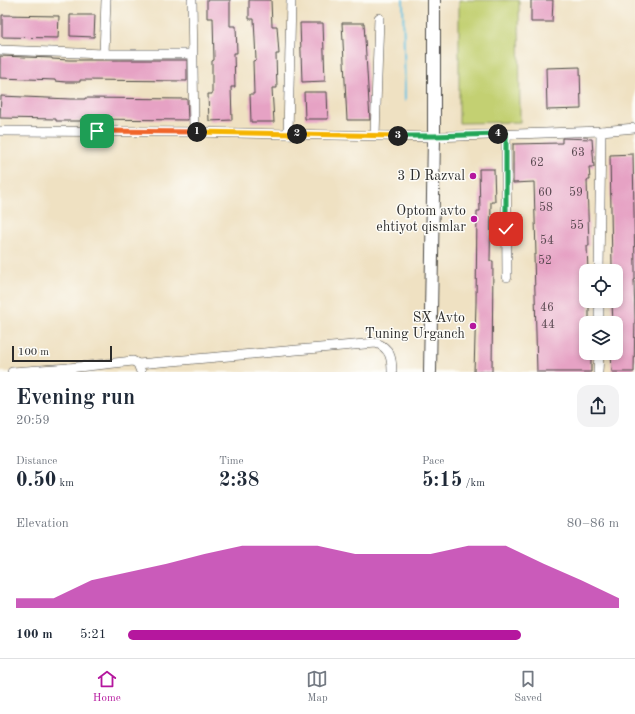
<!DOCTYPE html>
<html lang="en">
<head>
<meta charset="utf-8">
<style>
	body { margin:0; font-family:"Old Standard TT",serif; background:#f2f2f3; color:#1f2937; height:100vh; display:flex; flex-direction:column; font-size:15px; white-space:nowrap }
	* { box-sizing:border-box; margin:0 }
	p { font-size:13px; color:#747a83 }
	.icon { flex:none; width:22px; height:22px; fill:none; stroke:currentColor; stroke-width:2; stroke-linecap:round; stroke-linejoin:round }
	.map { position:relative; height:372px; overflow:hidden }
	.side { display:flex; flex-direction:column; background:#fff; flex:1 }
	.side>* { flex:none }
	.controls { position:absolute; left:579px; top:264px; display:grid; gap:8px }
	.controls a { display:grid; place-items:center; width:44px; height:44px; border-radius:8px; background:#fff; box-shadow:0 2px 6px #0003; font-size:20px }
	.scale { position:absolute; left:12px; bottom:10px; width:100px; box-sizing:border-box; padding-left:4px; border:2px solid #2b2b2b; border-top:0; font-size:11px; line-height:14px; white-space:nowrap; color:#2b2b2b; -webkit-text-stroke:3px #fdfcf7; paint-order:stroke }
	.pin { position:absolute; display:grid; place-items:center; width:34px; height:34px; color:#fff; margin:-17px; border-radius:8px; box-shadow:0 2px 6px #0006 }
	.km { position:absolute; width:20px; height:20px; margin:-10px; border-radius:50%; background:#222; color:#fff; font-size:11px; line-height:20px; text-align:center }
	.round { display:grid; place-items:center; flex:none; width:42px; height:42px; border-radius:12px; background:#f2f2f3 }
	.summary { display:flex; align-items:center; justify-content:space-between; height:68px; padding:0 16px }
	h1 { font-size:22px; font-weight:600; line-height:30px }
	.figures { display:grid; grid-template-columns:repeat(3,1fr); gap:6px; height:68px; padding:4px 16px }
	.figures div { display:grid; align-content:center }
	.figures b { font-size:20px; font-weight:600 }
	.figures small { font-size:11px; font-weight:400 }
	.figures p { font-size:11px }
	.chart { height:112px; padding:8px 16px }
	.chart p { display:flex; justify-content:space-between }
	.chart svg { width:100%; height:72px; margin-top:4px; fill:#b5179e; opacity:.7 }
	ul { padding:0 16px; list-style:none; font-size:13px }
	li { display:grid; grid-template-columns:64px 48px 1fr; align-items:center; height:30px }
	li i { height:10px; border-radius:5px; background:#b5179e }
	.tabs { display:flex; justify-content:space-around; align-items:center; height:56px; border-top:1px solid #e0e1e3; background:#fff; font-size:11px; color:#747a83 }
	.tabs a { display:grid; justify-items:center; gap:2px }
	.tabs .selected { color:#b5179e }
	.map>svg:first-child { display:block }
	.green { fill:#c3d072; stroke:#777e4e }
	.lines { fill:none; stroke-linecap:round; stroke-linejoin:round }
	.stream { stroke:#64c3e3; stroke-width:2 }
	.building { fill:#e6a2c4 }
	.minor-casing { stroke:#484642; stroke-width:10 }
	.major-casing { stroke:#484642; stroke-width:14 }
	.minor { stroke:#fff; stroke-width:9 }
	.major { stroke:#fff; stroke-width:12 }
	.split-1-casing { stroke:#fff; stroke-width:8 }
	.split-2-casing { stroke:#fff; stroke-width:8 }
	.split-3-casing { stroke:#fff; stroke-width:8 }
	.split-4-casing { stroke:#fff; stroke-width:8 }
	.split-5-casing { stroke:#fff; stroke-width:8 }
	.split-1 { stroke:#f0652b; stroke-width:5 }
	.split-2 { stroke:#f5b400; stroke-width:5 }
	.split-3 { stroke:#f5b400; stroke-width:5 }
	.split-4 { stroke:#22a559; stroke-width:5 }
	.split-5 { stroke:#22a559; stroke-width:5 }
	.poi-dot { fill:#b5179e; stroke:#fdfcf7; stroke-width:1.5 }
	.labels { text-anchor:middle; dominant-baseline:central; stroke-width:3; stroke-linejoin:round; paint-order:stroke }
	.number-label { font-size:12px; fill:#5a4951 }
	.poi-label { font-size:14px; fill:#2b2b2b; stroke:#fdfcf7; text-anchor:end }
</style>
</head>
<body>
<div class="map">
<svg width="635" height="372" viewBox="0 0 635 372">
	<rect width="100%" height="100%" fill="#fdfcf7"/>
	<filter id="ink" filterUnits="userSpaceOnUse"><feTurbulence type="fractalNoise" baseFrequency=".025" numOctaves="2"/><feDisplacementMap in="SourceGraphic" scale="8" xChannelSelector="R" yChannelSelector="G"/><feConvolveMatrix kernelMatrix="1 2 1 2 8 2 1 2 1" color-interpolation-filters="sRGB"/></filter>
	<filter id="wash" filterUnits="userSpaceOnUse"><feTurbulence type="fractalNoise" baseFrequency=".012" numOctaves="4" result="noise"/><feDisplacementMap in="SourceGraphic" scale="16" xChannelSelector="R" yChannelSelector="G"/><feGaussianBlur stdDeviation="0.9" result="paint"/><feColorMatrix in="noise" values="0 0 0 0 0 0 0 0 0 0 0 0 0 0 0 0 0 1.4 0 .05"/><feComposite in="paint" operator="in"/></filter>
	<g filter="url(#wash)">
		<rect width="100%" height="100%" fill="#efe1c2"/>
		<polygon class="green" points="459,0 519,0 520,122 459,123"/>
		<g class="lines">
			<polyline class="stream" points="403,0 405,101"/>
		</g>
		<g id="blocks">
			<g class="building">
				<polygon points="207,0 230,0 230,26 236,26 237,53 234,53 235,87 231,87 232,120 209,121 208,94 212,94 212,61 214,60 213,18 207,18"/>
				<polygon points="249,0 271,0 272,26 277,26 279,54 276,54 277,88 272,88 274,122 251,122 250,94 254,94 253,61 256,60 254,19 249,19"/>
				<polygon points="531,0 553,0 552,22 531,22"/>
				<polygon points="2,15 59,16 58,38 2,37"/>
				<polygon points="70,15 95,15 94,37 70,36"/>
				<polygon points="300,23 323,23 325,81 302,82"/>
				<polygon points="342,23 364,23 370,120 347,120"/>
				<polygon points="0,56 52,58 52,59 69,60 187,60 187,81 80,80 80,82 66,82 55,81 55,80 0,78"/>
				<polygon points="580,67 581,109 547,110 546,68"/>
				<polygon points="304,92 327,92 328,119 305,119"/>
				<polygon points="1,96 70,99 85,99 85,98 187,99 188,120 81,119 81,121 56,121 56,119 0,118"/>
				<polygon points="562,138 592,139 594,167 589,167 590,180 587,180 589,246 587,246 588,271 586,271 586,301 589,301 589,323 586,323 586,353 591,353 591,372 537,372 534,255 536,255 534,182 513,183 513,144 562,143"/>
				<polygon points="633,154 635,268 635,280 634,280 635,318 634,372 612,372 611,353 616,353 616,323 613,323 612,303 616,303 616,271 612,271 612,266 610,155"/>
				<polygon points="479,169 494,169 495,202 491,202 490,261 493,261 492,372 474,372 476,303 477,211 480,211"/>
			</g>
		</g>
	</g>
	<g filter="url(#ink)">
		<use href="#blocks" fill-opacity="0" stroke="#484642" stroke-width="1"/>
		<g class="lines">
			<g class="minor-casing">
				<g id="minor">
					<polyline points="192,0 194,132"/>
					<polyline points="0,50 104,54 192,54"/>
					<polyline points="104,54 106,0"/>
					<polyline points="0,131 194,132 434,137 601,131 635,128"/>
					<polyline points="288,134 291,0"/>
					<polyline points="506,134 507,277"/>
					<polyline points="375,135 379,18"/>
					<polyline points="599,271 601,131"/>
					<polyline points="599,323 599,301"/>
					<path d="M138,364L376,343C390,348 392,358 392,372"/>
					<polyline points="12,372 69,368"/>
					<polyline points="70,372 69,368 133,361 138,364 141,372"/>
					<polyline points="598,372 599,353"/>
				</g>
			</g>
			<g class="major-casing">
				<polyline id="major" points="430,372 434,137 434,0"/>
			</g>
			<use href="#minor" class="minor"/>
			<use href="#major" class="major"/>
		</g>
	</g>
	<g class="lines" filter="url(#ink)">
		<g class="split-1-casing">
			<polyline id="split-1" points="97,131 197,132"/>
		</g>
		<g class="split-2-casing">
			<polyline id="split-2" points="197,132 297,134"/>
		</g>
		<g class="split-3-casing">
			<polyline id="split-3" points="297,134 398,136"/>
		</g>
		<g class="split-4-casing">
			<polyline id="split-4" points="398,136 434,136 498,134"/>
		</g>
		<g class="split-5-casing">
			<polyline id="split-5" points="498,134 506,134 506,229"/>
		</g>
		<use href="#split-1" class="split-1"/>
		<use href="#split-2" class="split-2"/>
		<use href="#split-3" class="split-3"/>
		<use href="#split-4" class="split-4"/>
		<use href="#split-5" class="split-5"/>
	</g>
	<g class="poi-dot">
		<circle cx="473" cy="176" r="4"/>
		<circle cx="474" cy="219" r="4"/>
		<circle cx="473" cy="326" r="4"/>
	</g>
	<g class="labels">
		<g class="number-label">
			<text x="578" y="153">63</text>
			<text x="537" y="163">62</text>
			<text x="545" y="193">60</text>
			<text x="576" y="193">59</text>
			<text x="546" y="208">58</text>
			<text x="577" y="226">55</text>
			<text x="547" y="241">54</text>
			<text x="545" y="261">52</text>
			<text x="547" y="308">46</text>
			<text x="548" y="325">44</text>
		</g>
		<g class="poi-label">
			<text x="465" y="176">3 D Razval</text>
			<text x="466" y="211">Optom avto<tspan x="466" dy="16">ehtiyot qismlar</tspan></text>
			<text x="465" y="318">SX Avto<tspan x="465" dy="16">Tuning Urganch</tspan></text>
		</g>
	</g>
</svg>
<div class="controls">
<a><svg class="icon" aria-label="locate" viewBox="0 0 24 24"><circle cx="12" cy="12" r="6"/><path d="M12 2v4M12 18v4M2 12h4M18 12h4"/></svg></a>
<a><svg class="icon" aria-label="layers" viewBox="0 0 24 24"><path d="M12 4l9 5-9 5-9-5zM3 14l9 5 9-5"/></svg></a>
</div>
<div class="scale">100 m</div>
<div class="pin" style="left:97px;top:131px;background:#1e9e55"><svg class="icon" aria-label="arrive" viewBox="0 0 24 24"><path d="M6 21V4h12l-3 4 3 4H6"/></svg></div>
<div class="pin" style="left:506px;top:229px;background:#d93025"><svg class="icon" aria-label="check" viewBox="0 0 24 24"><path d="M5 12l5 5 9-10"/></svg></div>
<b class="km" style="left:197px;top:132px">1</b>
<b class="km" style="left:297px;top:134px">2</b>
<b class="km" style="left:398px;top:136px">3</b>
<b class="km" style="left:498px;top:134px">4</b>
</div>
<section class="side">
<div class="summary"><div><h1>Evening run</h1><p>20:59</p></div><a class="round"><svg class="icon" aria-label="share" viewBox="0 0 24 24"><path d="M12 15V3M7 8l5-5 5 5M5 13v7h14v-7"/></svg></a></div>
<div class="figures">
<div><p>Distance</p><b>0.50<small> km</small></b></div>
<div><p>Time</p><b>2:38</b></div>
<div><p>Pace</p><b>5:15<small> /km</small></b></div>
</div>
<div class="chart"><p><span>Elevation</span>80–86 m</p>
<svg viewBox="0 0 160 44" preserveAspectRatio="none"><path d="M0 44V38L10 38L20 27L30 22L40 17L50 11L60 6L70 6L80 6L90 11L100 11L110 11L120 6L130 6L140 17L150 27L160 38V44z"/></svg>
</div>
<ul>
<li><b>100 m</b>5:21<i style="width:80%"></i></li>
</ul>
</section>
<nav class="tabs">
<a class="selected"><svg class="icon" aria-label="home" viewBox="0 0 24 24"><path d="M3 11l9-7 9 7M6 9v11h12V9"/></svg>Home</a>
<a><svg class="icon" aria-label="map" viewBox="0 0 24 24"><path d="M3 6l6-2 6 2 6-2v14l-6 2-6-2-6 2zM9 4v14M15 6v14"/></svg>Map</a>
<a><svg class="icon" aria-label="saved" viewBox="0 0 24 24"><path d="M7 4h10v16l-5-4-5 4z"/></svg>Saved</a>
</nav>
</body>
</html>
